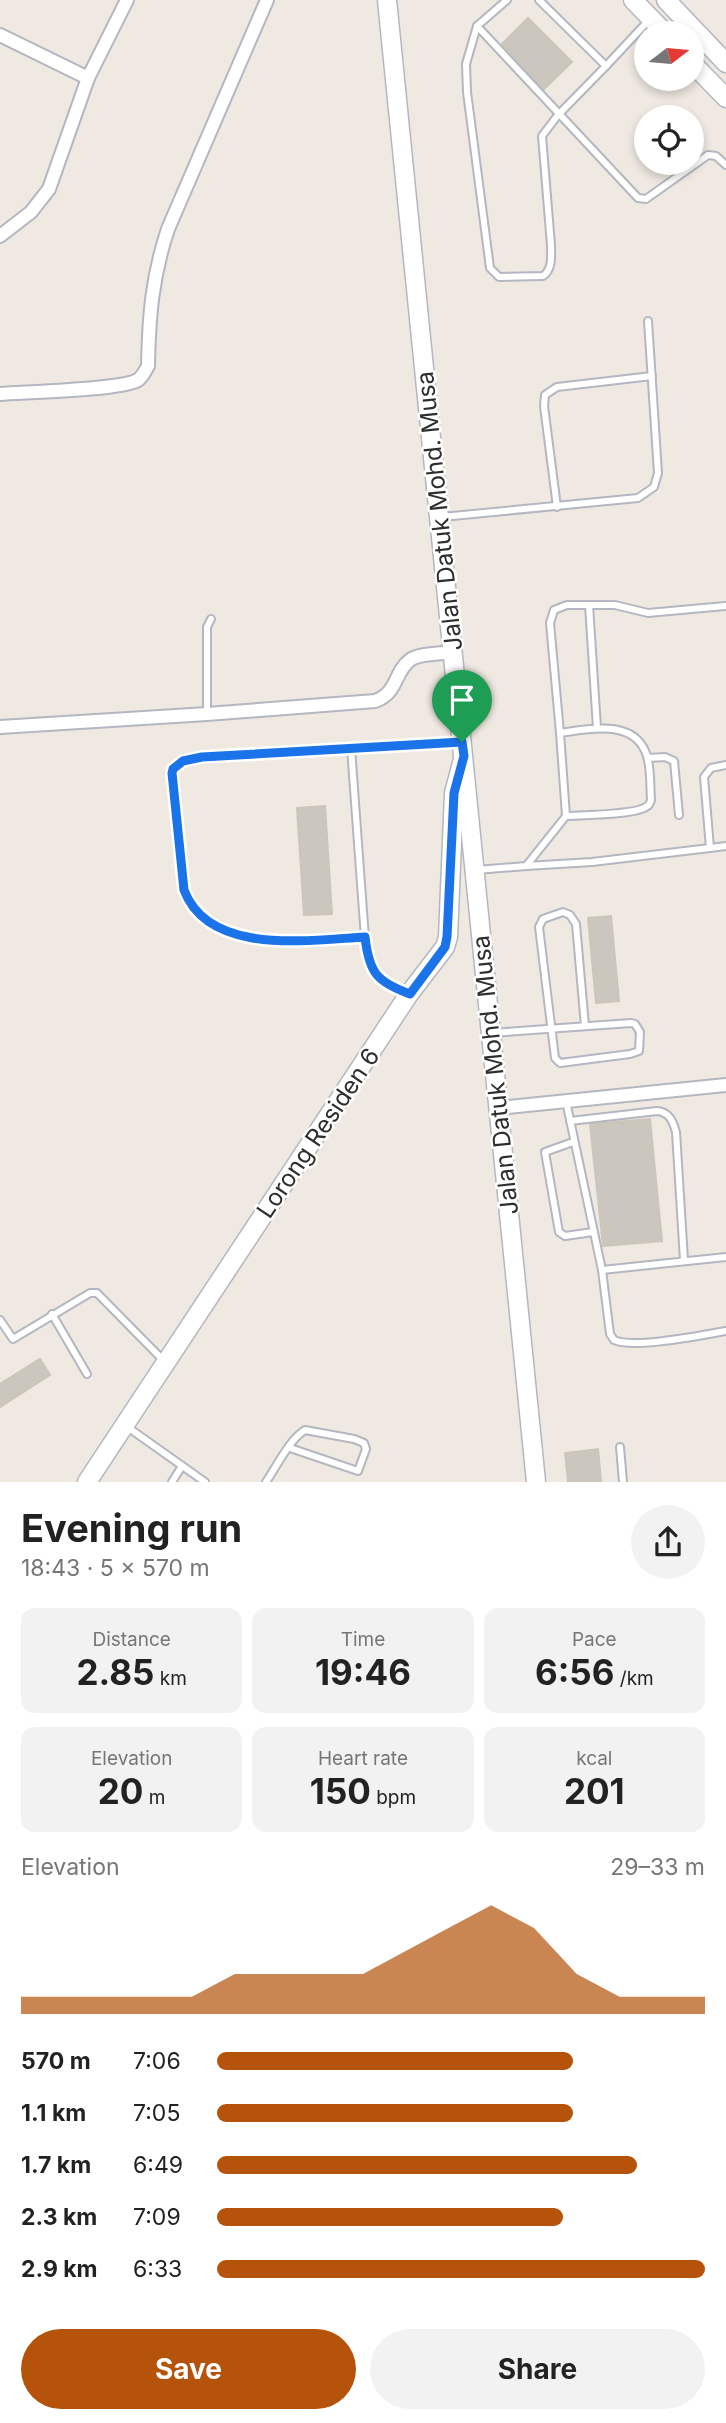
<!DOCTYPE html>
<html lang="en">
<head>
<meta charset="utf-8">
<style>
	body { margin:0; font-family:Inter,sans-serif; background:#f2f2f2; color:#222; height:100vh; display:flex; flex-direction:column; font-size:26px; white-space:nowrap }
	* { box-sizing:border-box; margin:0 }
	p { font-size:23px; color:#767676 }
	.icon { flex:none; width:38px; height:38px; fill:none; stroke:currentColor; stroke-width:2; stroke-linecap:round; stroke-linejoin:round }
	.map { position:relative; height:1482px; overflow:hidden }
	.drawer { display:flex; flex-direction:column; background:#fff; flex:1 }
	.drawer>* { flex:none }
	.needle { width:46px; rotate:74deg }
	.controls { position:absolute; left:634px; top:21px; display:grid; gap:14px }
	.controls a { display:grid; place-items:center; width:70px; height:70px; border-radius:50%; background:#fff; box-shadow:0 4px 10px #0003; font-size:35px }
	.pin { position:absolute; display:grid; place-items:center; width:60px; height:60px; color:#fff; margin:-72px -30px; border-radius:50% 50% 50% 0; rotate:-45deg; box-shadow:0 0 7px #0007 }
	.pin .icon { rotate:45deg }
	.round { display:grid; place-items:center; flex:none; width:74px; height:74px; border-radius:37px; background:#f2f2f2 }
	.head { display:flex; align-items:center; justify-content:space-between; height:119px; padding:0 21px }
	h1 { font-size:38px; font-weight:700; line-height:52px }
	.metrics { display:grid; grid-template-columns:repeat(3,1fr); gap:10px; height:119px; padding:7px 21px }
	.metrics div { display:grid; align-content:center; border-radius:14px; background:#f2f2f2; text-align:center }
	.metrics b { font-size:35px; font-weight:700 }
	.metrics small { font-size:19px; font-weight:400 }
	.metrics p { font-size:19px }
	.chart { height:196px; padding:14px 21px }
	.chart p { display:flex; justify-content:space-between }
	.chart svg { width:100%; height:126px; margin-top:7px; fill:#b45309; opacity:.7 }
	.cta { display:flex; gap:14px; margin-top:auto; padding:14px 21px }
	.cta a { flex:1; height:80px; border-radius:42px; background:#b45309; color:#fff; font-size:28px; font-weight:700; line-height:80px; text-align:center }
	.cta a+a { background:#f2f2f2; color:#222 }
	ul { padding:0 21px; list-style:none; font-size:23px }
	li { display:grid; grid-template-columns:112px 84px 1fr; align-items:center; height:52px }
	li i { height:18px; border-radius:9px; background:#b45309 }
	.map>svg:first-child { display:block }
	.building { fill:#cbc7bf; stroke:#cbc5ba; stroke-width:2 }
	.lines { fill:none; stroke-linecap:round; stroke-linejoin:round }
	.lane-casing { stroke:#b4b7c1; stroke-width:10 }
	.street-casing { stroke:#b4b7c1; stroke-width:16 }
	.secondary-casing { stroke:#b4b7c1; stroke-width:21 }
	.lane { stroke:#fff; stroke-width:6 }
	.street { stroke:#fff; stroke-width:12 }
	.secondary { stroke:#fff; stroke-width:18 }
	.route-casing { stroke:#fff; stroke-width:14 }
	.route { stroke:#1a73e8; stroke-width:9 }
	.labels { text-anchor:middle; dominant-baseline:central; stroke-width:5; stroke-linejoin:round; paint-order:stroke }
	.street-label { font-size:24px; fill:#2e2e2e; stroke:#fff }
</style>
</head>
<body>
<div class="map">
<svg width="726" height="1482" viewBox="0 0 726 1482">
	<rect width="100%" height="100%" fill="#efe9e1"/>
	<g class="building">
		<polygon points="528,18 572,62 544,89 502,44"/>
		<polygon points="325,806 332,914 304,915 297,808"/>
		<polygon points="611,916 619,1001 596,1003 588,918"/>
		<polygon points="650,1119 662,1241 603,1246 590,1124"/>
		<polygon points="40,1359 50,1375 0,1407 0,1384"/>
		<polygon points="598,1449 601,1481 568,1481 565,1453"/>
	</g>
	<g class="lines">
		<g class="lane-casing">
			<g id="lane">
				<polyline points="507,0 477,26 638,198 646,199 708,155 716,156 726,165"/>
				<polyline points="539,0 606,66 649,20"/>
				<path d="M477,26L466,64L467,92L490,268L499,277L543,276C553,269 551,256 551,245L542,136L558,115L606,66"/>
				<polyline points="557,507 544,406 545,395 557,387 652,376"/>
				<polyline points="442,517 638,498 654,487 658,473 648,321"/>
				<polyline points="589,605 615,605 648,613 725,606"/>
				<polyline points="207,714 207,627 211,619"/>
				<polyline points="560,733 550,623 554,610 567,605 589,605 597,728"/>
				<polyline points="351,748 188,760 173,769 172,777 184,890 200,915 233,933 271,941 364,937"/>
				<polyline points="648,758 665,757 674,761 679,815"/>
				<polyline points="710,848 726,846"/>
				<polyline points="526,866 592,862 710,848 704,777 711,768 726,765"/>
				<path d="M476,870L526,866L566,816L560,733C589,729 635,718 647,756C651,769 650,786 651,800C649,805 650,805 644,808C629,815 584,815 566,816"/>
				<path d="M409,994C383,984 374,979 366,952L351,748L460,742"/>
				<polyline points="491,1033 631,1023 635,1024 640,1032 639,1051 630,1054 560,1063 555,1058 539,927 543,919 563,912 570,915 576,924 585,1026"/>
				<polyline points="566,1101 602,1270 726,1257"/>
				<path d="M570,1121L657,1111C669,1112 673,1121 676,1132L684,1260"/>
				<polyline points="573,1142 545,1152 559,1232 565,1236 593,1232"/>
				<path d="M602,1270L610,1334L614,1340C634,1349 702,1335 726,1331"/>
				<polyline points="52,1314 87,1374"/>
				<polyline points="0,1320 13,1339 90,1293 97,1293 164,1361"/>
				<polyline points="126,1426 205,1482"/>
				<polyline points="620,1447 623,1482"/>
				<polyline points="172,1482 182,1466"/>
				<path d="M266,1482C277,1466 289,1440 305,1430L354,1439L364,1443L366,1449L358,1471L290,1448"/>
			</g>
		</g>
		<g class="street-casing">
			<g id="street">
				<polyline points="0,35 88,78"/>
				<polyline points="0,236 31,212 49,189 88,78 127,0"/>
				<path d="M0,394C26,392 121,390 138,380C143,376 145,371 148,366C149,316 152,277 168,229L267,0"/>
				<path d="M0,727L207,714L375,701C398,693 394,672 410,660C419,653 441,654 453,652"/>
				<polyline points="498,1108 726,1085"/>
			</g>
		</g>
		<g class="secondary-casing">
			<g id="secondary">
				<polyline points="387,0 536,1482"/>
				<polyline points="633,0 665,33"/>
				<polyline points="666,0 726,63"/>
				<polyline points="691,62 726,98"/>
				<polyline points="87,1482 409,994 445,947 448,937 454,793 462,763"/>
			</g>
		</g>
		<use href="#lane" class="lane"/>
		<use href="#street" class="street"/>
		<use href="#secondary" class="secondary"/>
	</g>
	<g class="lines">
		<g class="route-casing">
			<path id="route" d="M462,742L464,756L454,793L447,937L445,947L410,994C377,982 369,973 365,937C309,940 209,956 184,890L172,773L173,769L183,761L202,757Z"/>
		</g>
		<use href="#route" class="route"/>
	</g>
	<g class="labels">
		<g class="street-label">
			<text transform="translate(439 511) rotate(-96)">Jalan Datuk Mohd. Musa</text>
			<text transform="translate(495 1075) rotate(-96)">Jalan Datuk Mohd. Musa</text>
			<text transform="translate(318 1133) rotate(-56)">Lorong Residen 6</text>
		</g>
	</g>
</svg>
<div class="controls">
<a><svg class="needle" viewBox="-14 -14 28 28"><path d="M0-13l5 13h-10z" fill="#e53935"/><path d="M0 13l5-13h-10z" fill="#767676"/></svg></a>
<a><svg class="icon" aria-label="locate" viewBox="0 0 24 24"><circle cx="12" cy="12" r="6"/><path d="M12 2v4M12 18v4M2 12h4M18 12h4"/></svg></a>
</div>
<div class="pin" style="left:462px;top:742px;background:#1e9e55"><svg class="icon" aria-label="arrive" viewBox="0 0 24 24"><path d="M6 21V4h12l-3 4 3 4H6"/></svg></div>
</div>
<section class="drawer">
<div class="head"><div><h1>Evening run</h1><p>18:43 · 5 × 570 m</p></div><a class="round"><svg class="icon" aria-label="share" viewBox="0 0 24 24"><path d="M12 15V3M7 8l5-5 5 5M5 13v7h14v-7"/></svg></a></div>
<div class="metrics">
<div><p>Distance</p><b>2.85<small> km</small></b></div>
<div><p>Time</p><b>19:46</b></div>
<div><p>Pace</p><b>6:56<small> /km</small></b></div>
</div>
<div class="metrics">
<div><p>Elevation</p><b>20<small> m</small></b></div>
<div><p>Heart rate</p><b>150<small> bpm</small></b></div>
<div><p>kcal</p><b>201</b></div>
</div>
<div class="chart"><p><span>Elevation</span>29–33 m</p>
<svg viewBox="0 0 160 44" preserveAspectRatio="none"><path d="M0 44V38L10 38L20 38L30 38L40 38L50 30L60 30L70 30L80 30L90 22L100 14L110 6L120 14L130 30L140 38L150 38L160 38V44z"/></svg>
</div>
<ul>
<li><b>570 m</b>7:06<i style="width:73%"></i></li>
<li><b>1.1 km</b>7:05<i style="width:73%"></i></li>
<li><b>1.7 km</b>6:49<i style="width:86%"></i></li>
<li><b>2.3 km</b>7:09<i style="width:71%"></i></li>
<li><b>2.9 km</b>6:33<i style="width:100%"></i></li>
</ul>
<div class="cta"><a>Save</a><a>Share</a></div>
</section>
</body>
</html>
